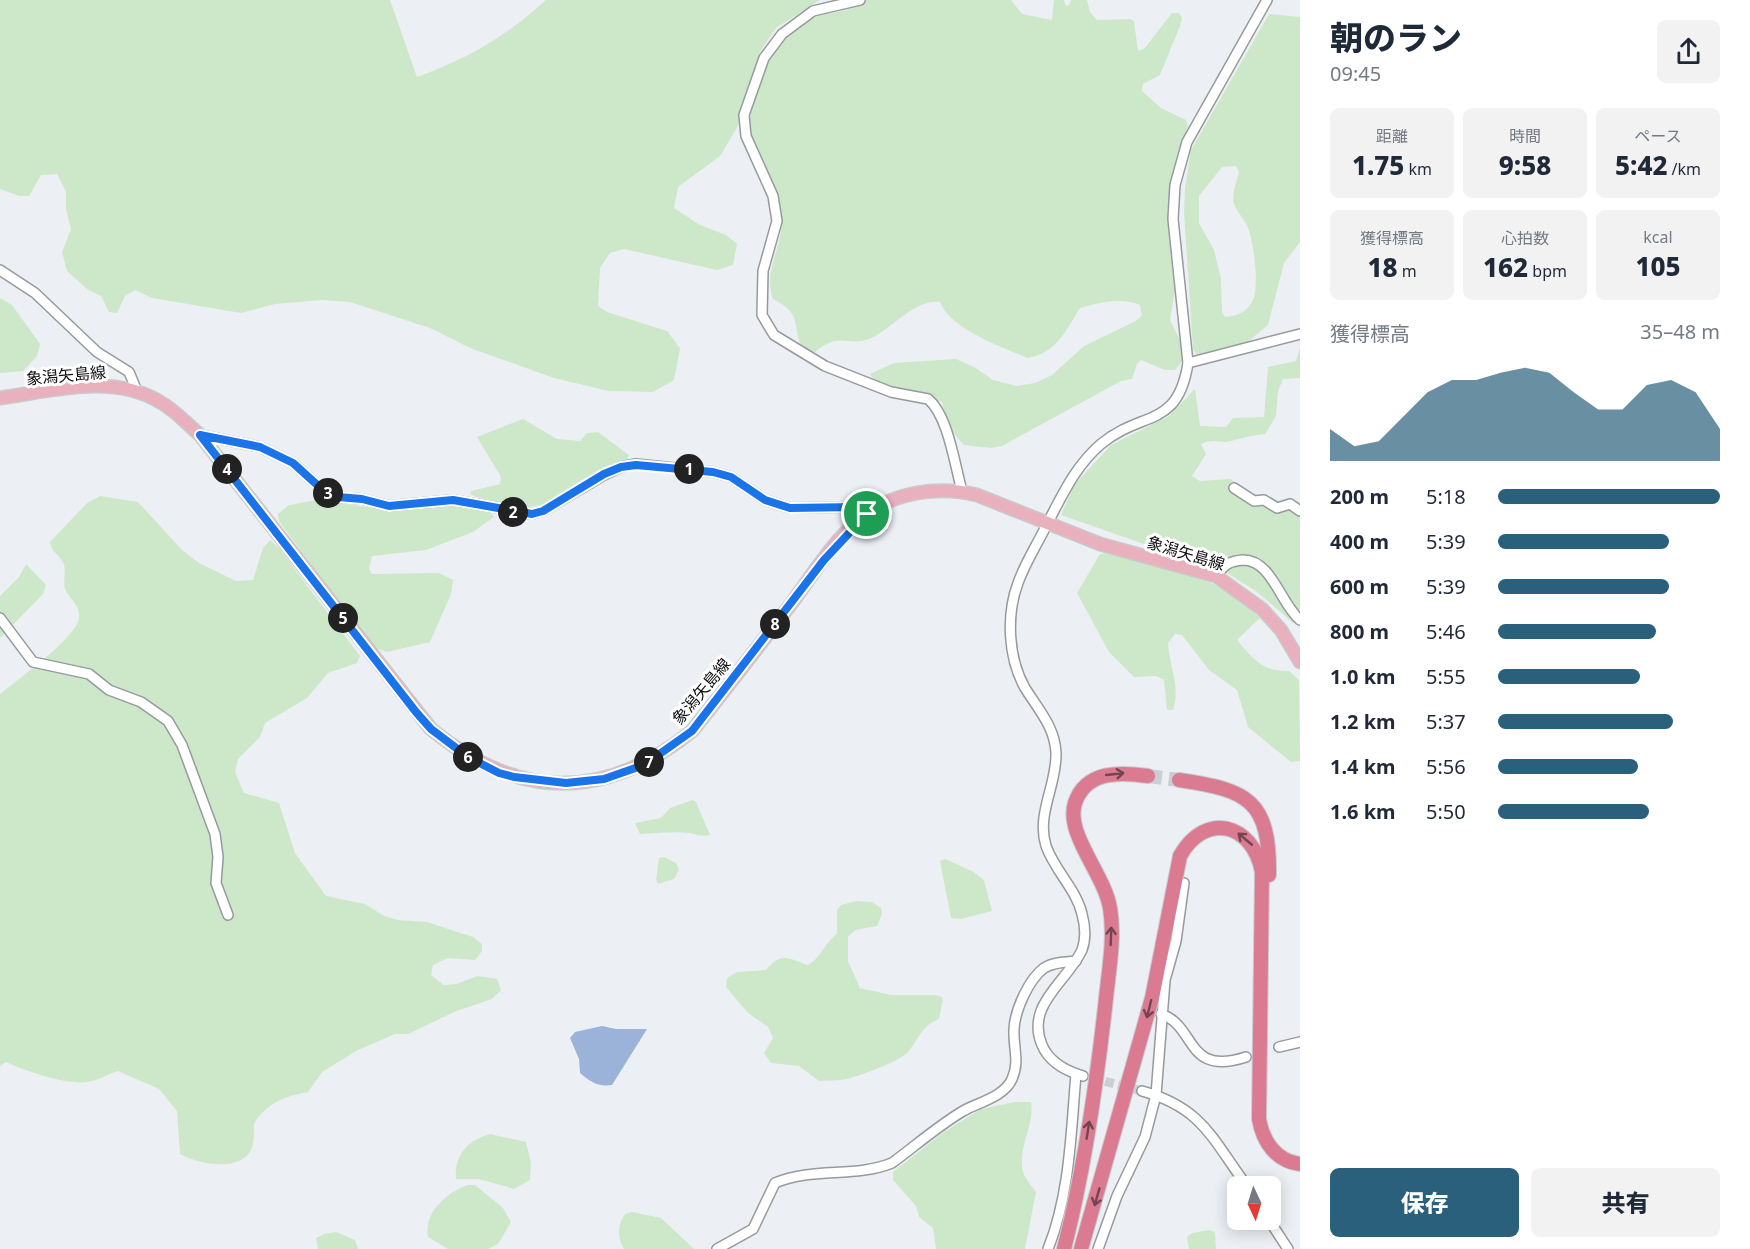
<!DOCTYPE html>
<html lang="ja">
<head>
<meta charset="utf-8">
<style>
	body { margin:0; font-family:"Noto Sans","Noto Sans JP",sans-serif; background:#f2f2f3; color:#1f2937; height:100vh; display:flex; flex-direction:column; font-size:22px; white-space:nowrap }
	* { box-sizing:border-box; margin:0 }
	p { font-size:20px; color:#747a83 }
	.icon { flex:none; width:33px; height:33px; fill:none; stroke:currentColor; stroke-width:2; stroke-linecap:round; stroke-linejoin:round }
	.map { position:relative; flex:1; overflow:hidden }
	.details { display:flex; flex-direction:column; background:#fff; width:450px }
	.details>* { flex:none }
	.needle { width:39px; rotate:176deg }
	.fabs { position:absolute; left:1227px; top:1176px; display:grid; gap:12px }
	.fabs a { display:grid; place-items:center; width:54px; height:54px; border-radius:9px; background:#fff; box-shadow:0 3px 15px #0003; font-size:30px }
	.pin { position:absolute; display:grid; place-items:center; width:51px; height:51px; color:#fff; margin:-26px; border:3px solid #fff; border-radius:50%; box-shadow:0 2px 6px #0007 }
	.km { position:absolute; width:30px; height:30px; margin:-15px; border-radius:50%; background:#222; color:#fff; font-size:16px; line-height:30px; text-align:center }
	.round { display:grid; place-items:center; flex:none; width:63px; height:63px; border-radius:9px; background:#f2f2f3 }
	.head { display:flex; align-items:center; justify-content:space-between; height:102px; padding:0 30px }
	h1 { font-size:33px; font-weight:800; line-height:45px }
	.stats { display:grid; grid-template-columns:repeat(3,1fr); gap:9px; height:102px; padding:6px 30px }
	.stats div { display:grid; align-content:center; border-radius:9px; background:#f2f2f3; text-align:center }
	.stats b { font-size:26px; font-weight:800 }
	.stats small { font-size:16px; font-weight:400 }
	.stats p { font-size:16px }
	.chart { height:168px; padding:12px 30px }
	.chart p { display:flex; justify-content:space-between }
	.chart svg { width:100%; height:108px; margin-top:6px; fill:#2a607b; opacity:.7 }
	.action { display:flex; gap:12px; margin-top:auto; padding:12px 30px }
	.action a { flex:1; height:69px; border-radius:9px; background:#2a607b; color:#fff; font-size:24px; font-weight:800; line-height:69px; text-align:center }
	.action a+a { background:#f2f2f3; color:#1f2937 }
	ul { padding:0 30px; list-style:none; font-size:20px }
	li { display:grid; grid-template-columns:96px 72px 1fr; align-items:center; height:45px }
	li i { height:15px; border-radius:8px; background:#2a607b }
	main { display:flex; flex:1; min-height:0 }
	.map>svg:first-child { display:block }
	.green { fill:#cce8c9; fill-rule:evenodd }
	.water { fill:#9bb3d8 }
	.lines { fill:none; stroke-linecap:round; stroke-linejoin:round }
	.minor-tunnel { stroke:#cbced3; stroke-width:9; stroke-dasharray:9 4.5; stroke-linecap:butt }
	.highway-tunnel { stroke:#cbced3; stroke-width:14; stroke-dasharray:14 7; stroke-linecap:butt }
	.minor-casing { stroke:#969a9e; stroke-width:12 }
	.major-casing { stroke:#cacaca; stroke-width:15 }
	.highway-casing { stroke:#cacaca; stroke-width:16 }
	.minor { stroke:#fff; stroke-width:9 }
	.major { stroke:#e9b0be; stroke-width:12 }
	.highway { stroke:#da7b92; stroke-width:14 }
	.oneway { stroke:#744451 }
	.route-casing { stroke:#fff; stroke-width:12 }
	.route { stroke:#1a73e8; stroke-width:8 }
	.labels { text-anchor:middle; dominant-baseline:central; stroke-width:6; stroke-linejoin:round; paint-order:stroke }
	.street-label { font-size:16px; fill:#0d0e10; stroke:#fff }
</style>
</head>
<body>
<main>
<div class="map">
<svg width="1300" height="1249" viewBox="0 0 1300 1249">
	<rect width="100%" height="100%" fill="#ecf0f5"/>
	<g class="green">
		<path d="M0,0H390L417,77C469,58 505,37 546,0H820L776,28L760,52L751,84L741,105L738,126L720,156L678,187L674,208L700,225L726,235L737,244L733,265L717,270L624,249L610,253L600,268L598,306L607,312L667,331L680,348L674,380L653,392L609,391L554,378L470,348L430,328L350,302L322,300L275,304L241,313L152,298L135,290L125,296L117,313L109,312L101,296L87,289L67,271L62,252L71,229L66,209V192L57,174L41,175L29,196H19L0,189Z"/>
		<path d="M865,0H1011L1022,14L1052,20L1054,0H1064L1066,6L1069,5L1071,0H1087L1090,12L1097,20L1130,19L1134,21L1138,51L1144,49L1172,13H1179L1182,18L1180,26L1160,75L1143,84L1142,91L1161,108L1186,120L1188,126L1180,148L1168,213L1175,290L1170,320L1180,340L1182,361L1175,370H1165L1141,360L1137,364L1132,379L1121,381L1002,446L991,448L964,445L948,427L942,402C922,391 898,390 876,383L870,374L894,363L956,359L974,367L993,380L1017,386L1035,383L1052,375L1084,346L1136,321L1142,315L1140,305C1122,297 1098,303 1080,308C1066,331 1056,353 1028,358C1003,348 949,328 940,302C915,298 890,331 869,339C847,347 840,331 815,352L803,350C790,324 805,316 773,299C762,269 786,243 781,214C777,186 760,162 751,136C745,118 763,64 775,49C783,39 795,30 806,22C824,10 850,15 865,0Z"/>
		<path d="M1269,14L1300,17V242L1284,263L1268,325L1245,344L1197,355L1193,349L1184,213L1185,188L1191,150ZM1236,166L1239,172C1237,181 1231,194 1234,204C1237,212 1245,220 1248,228C1254,243 1260,288 1252,302C1246,313 1236,316 1225,317L1222,312L1221,279L1214,250L1199,223V196L1222,167Z"/>
		<polygon points="0,298 12,305 40,344 37,356 23,371 0,373"/>
		<path d="M1300,348V378L1283,379L1278,391L1276,416L1265,434C1253,435 1243,438 1231,441C1220,444 1212,438 1201,444L1206,454L1192,476L1200,481L1230,479L1258,496L1272,497L1280,502L1292,498L1300,503V625L1293,623L1256,591L1227,573L1061,515L1074,485L1111,445L1169,416L1195,389L1200,426L1226,427L1233,418L1264,417L1268,367L1296,361Z"/>
		<path d="M523,419L557,439L580,441L587,433L598,432L629,455L627,460C560,480 553,532 470,494L471,491L500,484L501,477L477,437Z"/>
		<path d="M100,496L138,502L182,550L199,563L236,581L253,580L263,548L270,540L279,548L360,656L357,663L328,673L307,698L265,723L260,737L238,759L235,772L244,793L279,803L295,853L326,896L365,904L384,916L398,920L427,922L473,937L482,944V951L475,960L448,958L433,965L431,975L444,985L456,984L477,976L497,979L501,990L492,999L454,1012L408,1034H395L356,1051L322,1072L308,1092C289,1096 276,1099 262,1113C249,1126 256,1129 253,1143C248,1174 199,1165 180,1154L177,1111L159,1089L118,1071C108,1074 97,1081 87,1082C65,1085 26,1071 6,1062L0,1066V694C16,681 79,636 79,617C80,604 69,599 65,589C63,582 66,573 64,565C62,556 51,553 50,542L87,503Z"/>
		<polygon points="316,500 383,509 452,506 490,512 494,517 473,532 426,550 372,556 369,569 372,574 439,573 453,580 451,594 430,642 387,652 372,647 279,521 278,514 289,505"/>
		<path d="M1108,553C1167,568 1216,573 1260,618L1237,640C1253,659 1263,672 1289,671L1299,680L1300,761L1291,762L1248,727L1237,690L1209,670L1182,635L1175,634L1168,643C1169,665 1181,688 1173,710H1167L1164,680L1156,676L1134,677L1109,652L1077,593L1100,554Z"/>
		<polygon points="26,564 46,585 43,594 0,638 0,596 19,577"/>
		<path d="M693,800L696,802L710,835C701,837 698,835 690,833C675,831 656,833 640,834L635,823L661,818L670,808Z"/>
		<polygon points="664,857 676,863 679,870 674,879 658,884 656,880 659,858"/>
		<polygon points="945,859 972,871 984,880 992,911 961,919 951,918 940,861"/>
		<path d="M856,901L872,902L881,908L882,914L877,926L856,930L848,936V961L860,988L891,995H936L943,998L939,1019C921,1026 919,1039 908,1052C901,1061 859,1076 847,1079C838,1081 828,1080 819,1081L799,1066L771,1063L764,1053L773,1038L768,1027L748,1013L726,987L727,978L737,972L766,970C782,951 786,958 808,965C822,957 824,943 837,934V910L841,905Z"/>
		<path d="M1015,1102H1031C1035,1125 1017,1148 1023,1172C1025,1179 1032,1186 1036,1192L1025,1249H936L933,1228L919,1217L916,1206L893,1180V1172L944,1132L981,1109Z"/>
		<path d="M490,1134L526,1142L531,1163L530,1180L514,1189L479,1179H456C454,1155 468,1140 490,1134Z"/>
		<path d="M468,1185H475L503,1208L511,1222L498,1244L488,1249H448L428,1237C423,1213 447,1192 468,1185Z"/>
		<path d="M632,1212L661,1218L694,1249H624C617,1237 617,1226 625,1214Z"/>
		<polygon points="1209,1230 1215,1232 1216,1249 1189,1249 1187,1237 1192,1233"/>
		<polygon points="336,1232 355,1240 358,1249 318,1249 316,1238 324,1234"/>
	</g>
	<path class="water" d="M602,1026L616,1029H647L612,1085C597,1087 591,1082 580,1073L579,1059L570,1038L575,1032Z"/>
	<g class="lines">
		<polyline class="minor-tunnel" points="1092,1078 1142,1091"/>
		<polyline class="highway-tunnel" points="1148,776 1179,780"/>
		<g class="minor-casing">
			<g id="minor">
				<path d="M860,0L813,11L782,34L764,58L744,115L746,136L773,196L777,221L763,271L762,315L774,335L825,366L891,392L928,399C948,415 955,466 962,491"/>
				<polyline points="0,270 35,293 97,352 129,372 137,391"/>
				<polyline points="1188,363 1300,334"/>
				<polyline points="200,435 260,447 293,463 325,492 337,497 362,499 389,506 453,500 532,514 543,511 604,475 621,467 636,464 713,472 731,477 765,500 790,508 857,507 867,514"/>
				<polyline points="1234,488 1254,501 1264,500 1277,508 1290,504 1300,511"/>
				<path d="M1216,576C1224,565 1229,561 1243,560C1272,560 1280,603 1300,620"/>
				<polyline points="0,618 33,662 89,674 109,690 141,702 168,721 182,745 215,834 218,857 216,883 228,915"/>
				<path d="M1161,1014C1197,1026 1185,1077 1246,1057"/>
				<polyline points="1279,1047 1300,1042"/>
				<path d="M1083,1076C1066,1071 1049,1062 1042,1045C1025,1005 1067,982 1082,950C1086,939 1085,925 1082,914C1076,889 1055,871 1046,846C1036,814 1057,785 1056,753C1055,727 1038,709 1025,688C1008,658 1006,615 1018,583C1025,563 1037,545 1046,526C1062,496 1075,466 1101,444C1142,410 1178,429 1188,363L1173,219L1175,185L1187,142L1267,0"/>
				<path d="M1142,1091C1203,1108 1212,1139 1247,1186"/>
				<polyline points="1269,1220 1288,1249"/>
				<path d="M717,1249L753,1229L775,1183C813,1167 855,1178 892,1163C915,1146 938,1126 963,1111C979,1102 1004,1097 1012,1079C1020,1061 1013,1048 1014,1029C1015,1010 1029,979 1044,968C1053,962 1065,962 1076,961"/>
				<path d="M1048,1249C1070,1194 1071,1132 1076,1074"/>
				<polyline points="1098,1249 1117,1196 1145,1137 1156,1095 1165,980 1176,941 1184,883"/>
			</g>
		</g>
		<g class="major-casing">
			<path id="major" d="M0,398C51,391 113,373 160,402C175,410 187,424 200,435L431,729C518,800 604,802 692,731C726,689 758,647 791,604C816,570 842,526 879,506C909,490 945,487 977,495L1100,544L1216,576L1262,609L1281,630L1300,662"/>
		</g>
		<g class="highway-casing">
			<g id="highway">
				<path d="M1179,780C1248,790 1270,800 1269,875"/>
				<path d="M1064,1249C1085,1167 1097,1082 1106,998C1109,969 1115,937 1110,908C1104,873 1065,834 1075,803C1086,770 1121,772 1148,776"/>
				<path d="M1081,1249L1152,998L1180,856C1205,811 1253,823 1262,872L1259,1119C1263,1142 1276,1161 1300,1164"/>
			</g>
		</g>
		<use href="#minor" class="minor"/>
		<use href="#major" class="major"/>
		<use href="#highway" class="highway"/>
	</g>
	<defs><path id="oneway-shaft" d="M-6 0H5M1.5-3L5.5 0L1.5 3" fill="none" stroke-width="1.6" stroke-linecap="round" stroke-linejoin="round" transform="scale(1.5)"/></defs>
	<g class="oneway">
		<use href="#oneway-shaft" transform="translate(1115 774) rotate(-6)"/>
		<use href="#oneway-shaft" transform="translate(1245 839) rotate(-140)"/>
		<use href="#oneway-shaft" transform="translate(1111 936) rotate(-88)"/>
		<use href="#oneway-shaft" transform="translate(1149 1009) rotate(104)"/>
		<use href="#oneway-shaft" transform="translate(1088 1130) rotate(-81)"/>
		<use href="#oneway-shaft" transform="translate(1097 1197) rotate(106)"/>
	</g>
	<g class="lines">
		<g class="route-casing">
			<polygon id="route" points="200,435 260,447 293,463 325,492 338,497 362,499 389,506 453,500 532,514 543,511 604,474 621,467 636,465 713,472 731,477 765,500 790,508 857,507 867,514 824,560 692,731 644,765 604,779 566,783 514,777 499,773 468,757 431,729 416,712"/>
		</g>
		<use href="#route" class="route"/>
	</g>
	<g class="labels">
		<g class="street-label">
			<text transform="translate(66 375) rotate(-5)">象潟矢島線</text>
			<text transform="translate(1186 553) rotate(17)">象潟矢島線</text>
			<text transform="translate(701 691) rotate(-50)">象潟矢島線</text>
		</g>
	</g>
</svg>
<div class="fabs">
<a><svg class="needle" viewBox="-14 -14 28 28"><path d="M0-13l5 13h-10z" fill="#e53935"/><path d="M0 13l5-13h-10z" fill="#747a83"/></svg></a>
</div>
<div class="pin" style="left:867px;top:514px;background:#1e9e55"><svg class="icon" aria-label="arrive" viewBox="0 0 24 24"><path d="M6 21V4h12l-3 4 3 4H6"/></svg></div>
<b class="km" style="left:689px;top:469px">1</b>
<b class="km" style="left:513px;top:512px">2</b>
<b class="km" style="left:328px;top:493px">3</b>
<b class="km" style="left:227px;top:469px">4</b>
<b class="km" style="left:343px;top:618px">5</b>
<b class="km" style="left:468px;top:757px">6</b>
<b class="km" style="left:649px;top:762px">7</b>
<b class="km" style="left:775px;top:624px">8</b>
</div>
<section class="details">
<div class="head"><div><h1>朝のラン</h1><p>09:45</p></div><a class="round"><svg class="icon" aria-label="share" viewBox="0 0 24 24"><path d="M12 15V3M7 8l5-5 5 5M5 13v7h14v-7"/></svg></a></div>
<div class="stats">
<div><p>距離</p><b>1.75<small> km</small></b></div>
<div><p>時間</p><b>9:58</b></div>
<div><p>ペース</p><b>5:42<small> /km</small></b></div>
</div>
<div class="stats">
<div><p>獲得標高</p><b>18<small> m</small></b></div>
<div><p>心拍数</p><b>162<small> bpm</small></b></div>
<div><p>kcal</p><b>105</b></div>
</div>
<div class="chart"><p><span>獲得標高</span>35–48 m</p>
<svg viewBox="0 0 160 44" preserveAspectRatio="none"><path d="M0 44V31L10 38L20 36L30 26L40 16L50 11L60 11L70 8L80 6L90 8L100 16L110 23L120 23L130 13L140 11L150 16L160 31V44z"/></svg>
</div>
<ul>
<li><b>200 m</b>5:18<i style="width:100%"></i></li>
<li><b>400 m</b>5:39<i style="width:77%"></i></li>
<li><b>600 m</b>5:39<i style="width:77%"></i></li>
<li><b>800 m</b>5:46<i style="width:71%"></i></li>
<li><b>1.0 km</b>5:55<i style="width:64%"></i></li>
<li><b>1.2 km</b>5:37<i style="width:79%"></i></li>
<li><b>1.4 km</b>5:56<i style="width:63%"></i></li>
<li><b>1.6 km</b>5:50<i style="width:68%"></i></li>
</ul>
<div class="action"><a>保存</a><a>共有</a></div>
</section>
</main>
</body>
</html>
